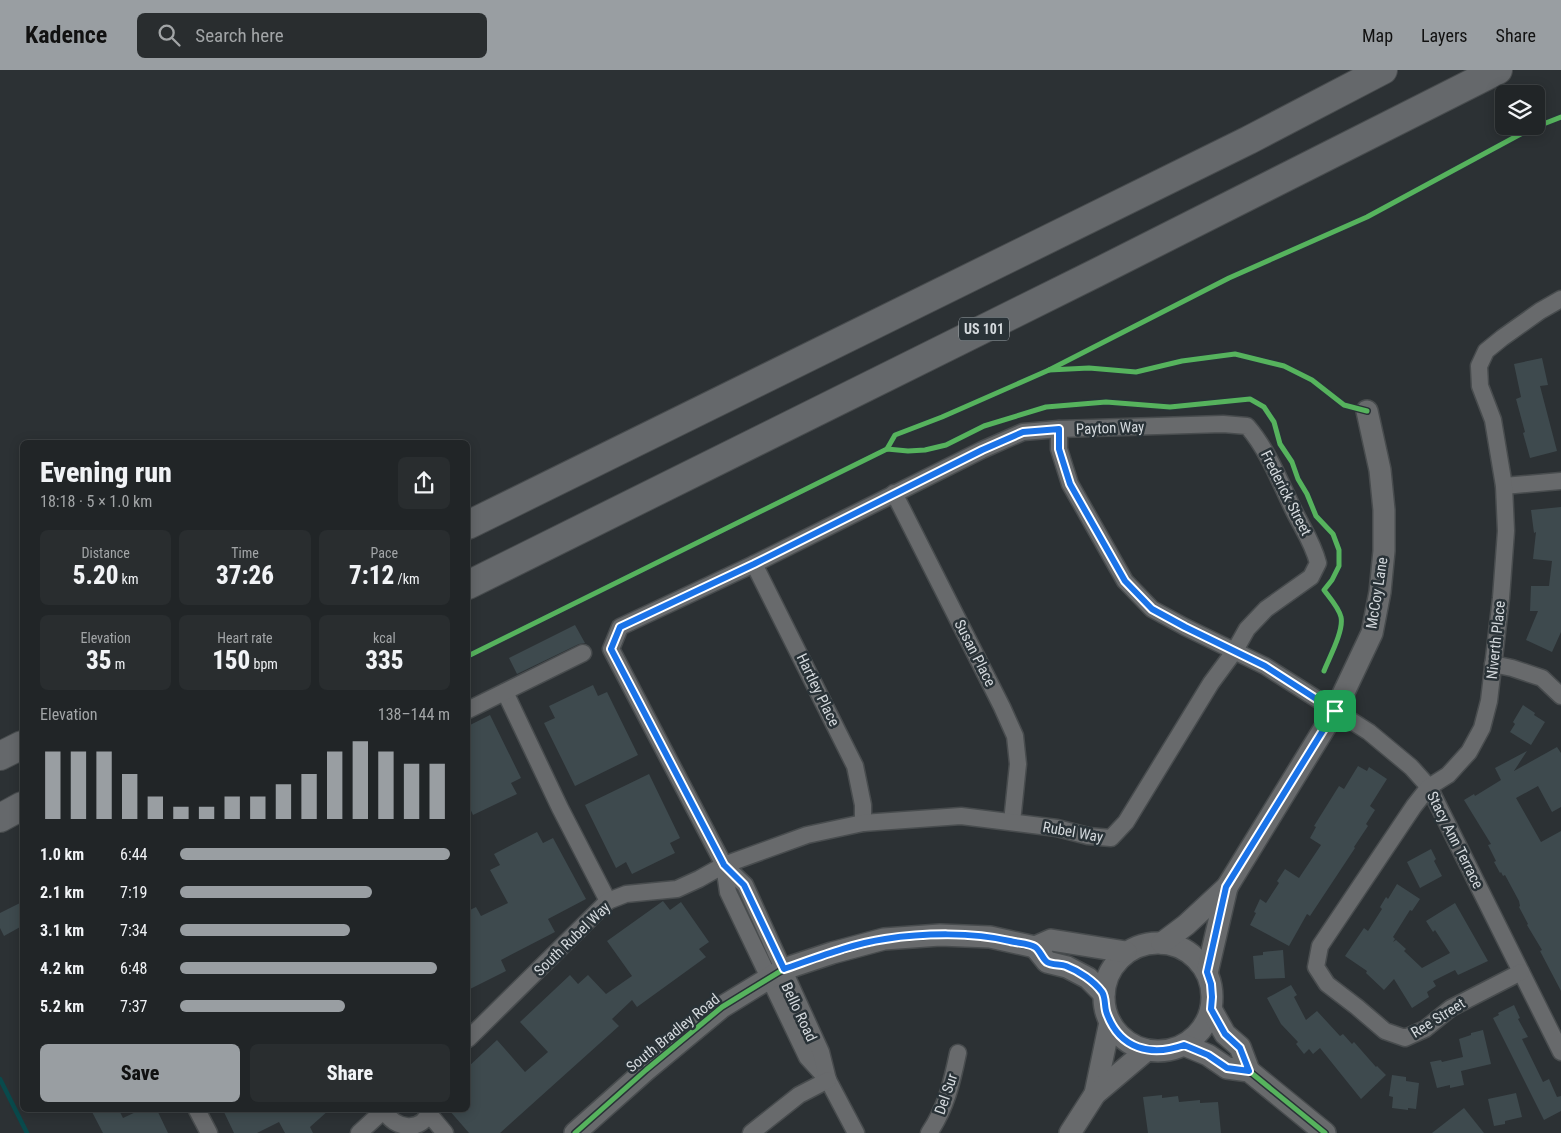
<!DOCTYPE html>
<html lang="en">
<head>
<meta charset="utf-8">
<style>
	body { margin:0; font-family:"Roboto Condensed",sans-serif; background:#292d2f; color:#f1f3f6; height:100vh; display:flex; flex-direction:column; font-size:19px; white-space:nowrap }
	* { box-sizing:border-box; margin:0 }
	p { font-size:16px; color:#a2a5a7 }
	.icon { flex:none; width:28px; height:28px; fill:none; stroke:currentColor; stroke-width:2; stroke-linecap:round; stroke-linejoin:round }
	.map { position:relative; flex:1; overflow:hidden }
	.drawer { position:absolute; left:20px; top:370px; width:450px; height:672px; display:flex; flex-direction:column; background:#212527; border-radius:8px; box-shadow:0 2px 12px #0003,0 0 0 1px #3e4244 }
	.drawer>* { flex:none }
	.tools { position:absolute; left:1495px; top:15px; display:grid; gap:10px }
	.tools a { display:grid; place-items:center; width:50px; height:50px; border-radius:8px; background:#212527; box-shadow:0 2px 12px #0003,0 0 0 1px #3e4244; font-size:25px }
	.pin { position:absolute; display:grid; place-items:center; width:42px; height:42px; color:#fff; margin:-21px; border-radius:10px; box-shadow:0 2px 8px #0006 }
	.round { display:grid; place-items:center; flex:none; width:52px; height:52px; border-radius:8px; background:#292d2f }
	.head { display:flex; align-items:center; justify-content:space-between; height:85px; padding:0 20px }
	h1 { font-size:28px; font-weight:800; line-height:38px }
	.figures { display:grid; grid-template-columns:repeat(3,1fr); gap:8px; height:85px; padding:5px 20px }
	.figures div { display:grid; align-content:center; border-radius:8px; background:#292d2f; text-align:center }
	.figures b { font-size:25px; font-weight:800 }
	.figures small { font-size:14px; font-weight:400 }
	.figures p { font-size:14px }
	.chart { height:140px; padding:10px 20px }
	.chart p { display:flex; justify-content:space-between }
	.chart svg { width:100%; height:90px; margin-top:5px; stroke:#999ea2; stroke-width:6 }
	.button { display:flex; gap:10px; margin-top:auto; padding:10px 20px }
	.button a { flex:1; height:58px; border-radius:8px; background:#999ea2; color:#111; font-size:20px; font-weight:800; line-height:58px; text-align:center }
	.button a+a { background:#292d2f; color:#f1f3f6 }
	ul { padding:0 20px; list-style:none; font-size:16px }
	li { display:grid; grid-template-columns:80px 60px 1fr; align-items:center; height:38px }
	li i { height:12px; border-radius:6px; background:#999ea2 }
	header { display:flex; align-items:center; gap:30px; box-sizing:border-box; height:70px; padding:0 25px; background:#999ea2; color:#111 }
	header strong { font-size:24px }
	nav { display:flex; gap:28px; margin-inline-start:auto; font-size:18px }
	.search { width:350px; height:45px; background:#292d2f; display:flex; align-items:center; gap:12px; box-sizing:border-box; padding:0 18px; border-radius:8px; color:#a2a5a7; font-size:19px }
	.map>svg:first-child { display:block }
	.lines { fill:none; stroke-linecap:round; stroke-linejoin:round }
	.stream { stroke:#094a4c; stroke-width:4.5 }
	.building { fill:#3e4a4e }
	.minor-casing { stroke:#484c4e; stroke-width:19 }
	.tertiary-casing { stroke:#484c4e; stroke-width:24 }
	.motorway-casing { stroke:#484c4e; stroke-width:30 }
	.minor { stroke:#686a6c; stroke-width:16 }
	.tertiary { stroke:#686a6c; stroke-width:21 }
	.motorway { stroke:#65686b; stroke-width:28 }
	.cycleway-casing { stroke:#293237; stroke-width:8 }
	.cycleway { stroke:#56b35d; stroke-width:5 }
	.route-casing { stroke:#fff; stroke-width:10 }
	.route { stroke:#1a73e8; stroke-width:6 }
	.labels { text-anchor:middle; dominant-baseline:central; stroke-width:5; stroke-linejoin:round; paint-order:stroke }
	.shield { fill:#293237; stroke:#a1a7ab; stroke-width:1 }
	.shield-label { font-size:14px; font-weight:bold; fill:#d4d9dd }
	.street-label { font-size:15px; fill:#d4d9dd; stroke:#293237 }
</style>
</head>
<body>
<header>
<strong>Kadence</strong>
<div class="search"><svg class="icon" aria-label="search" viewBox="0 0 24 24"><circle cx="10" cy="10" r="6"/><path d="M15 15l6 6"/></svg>Search here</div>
<nav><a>Map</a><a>Layers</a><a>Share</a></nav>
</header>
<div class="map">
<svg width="1561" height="1063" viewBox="0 0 1561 1063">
	<rect width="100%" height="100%" fill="#2c3134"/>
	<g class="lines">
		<polyline class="stream" points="0,1009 27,1063"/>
	</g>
	<g class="building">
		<polygon points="1542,288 1548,315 1540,316 1557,381 1530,388 1523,363 1525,362 1516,329 1521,327 1514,294"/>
		<polygon points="1561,437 1561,562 1552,582 1526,570 1538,541 1530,541 1531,516 1549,516 1552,491 1533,489 1536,462 1534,463 1531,440"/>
		<polygon points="575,555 585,573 579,574 517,604 509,588"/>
		<polygon points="593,615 598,626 607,622 638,685 575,716 544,653 555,648 549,636"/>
		<polygon points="1523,635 1535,643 1534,645 1545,652 1531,675 1510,662 1515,654 1513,652"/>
		<polygon points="490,645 521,708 511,713 517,724 473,745 468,734 468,656"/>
		<polygon points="1557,677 1561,683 1561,737 1552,742 1538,716 1516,728 1541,772 1561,761 1561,921 1540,881 1542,880 1527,855 1528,854 1519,837 1520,836 1519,831 1505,805 1503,806 1501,802 1500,803 1494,792 1496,791 1488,775 1491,774 1464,730 1474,724 1475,726 1501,710 1495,698 1527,681 1514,701"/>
		<polygon points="1358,696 1367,701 1369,697 1387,709 1370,736 1375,740 1366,754 1368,756 1354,777 1355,778 1310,846 1307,844 1289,876 1250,855 1256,843 1254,842 1260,829 1266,833 1279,813 1277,811 1285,799 1299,808 1321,775 1310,768 1316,757 1314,756 1339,716 1344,719"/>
		<polygon points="649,704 680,768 670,773 675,783 632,804 626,792 616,798 585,735"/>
		<polygon points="537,762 543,773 553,768 586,829 548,849 555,862 501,890 506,901 468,920 468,841 476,837 481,846 508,833 490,800 500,795 494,784"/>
		<polygon points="1431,779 1436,789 1434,791 1442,806 1420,818 1407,792"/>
		<polygon points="1397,814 1420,829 1412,841 1410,840 1393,867 1395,869 1393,872 1396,870 1406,879 1404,881 1422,898 1450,883 1435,860 1433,862 1426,851 1455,833 1488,891 1458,905 1455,900 1433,911 1436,916 1427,922 1429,927 1412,938 1394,909 1384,920 1366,903 1367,901 1345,886 1364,858 1368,861 1382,839 1380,837 1386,827 1388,829"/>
		<polygon points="663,831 670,840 681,832 709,872 699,879 706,887 637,937 632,930 612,949 619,956 500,1063 469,1063 449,1040 468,1040 468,997 497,970 525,1002 548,982 520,952 570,905 578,914 588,905 606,924 632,906 607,871"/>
		<polygon points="22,832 22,856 4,866 0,858 0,843"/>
		<polygon points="1283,880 1285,908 1255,909 1253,886 1263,885 1263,882"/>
		<polygon points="1291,915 1297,925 1294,927 1306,950 1317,941 1340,966 1343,964 1352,974 1354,972 1376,997 1377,996 1386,1005 1361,1029 1320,978 1313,984 1309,979 1304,984 1296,974 1298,972 1281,954 1267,928"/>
		<polygon points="1514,935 1520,948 1518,949 1528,967 1522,969 1543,1012 1549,1009 1557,1027 1561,1026 1561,1041 1544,1050 1493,948 1499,945 1498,943"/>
		<polygon points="1483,960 1491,994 1461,1001 1464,1015 1450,1018 1450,1015 1437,1018 1430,992 1441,990 1442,992 1463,987 1459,969 1471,965 1471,963"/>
		<polygon points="1392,1005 1406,1007 1406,1011 1419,1013 1416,1039 1408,1038 1408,1040 1392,1038 1393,1027 1389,1026"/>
		<polygon points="1516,1023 1522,1047 1505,1051 1505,1054 1494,1056 1488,1029"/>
		<polygon points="1162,1025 1162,1028 1178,1026 1179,1032 1200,1030 1200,1033 1218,1032 1221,1063 1148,1063 1143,1027"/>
		<polygon points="1464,1038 1484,1063 1432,1063"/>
		<polygon points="91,1040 119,1040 123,1048 140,1040 157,1040 168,1063 103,1063"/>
		<polygon points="223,1040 329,1040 310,1057 313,1063 285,1063 279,1052 257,1063 234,1063"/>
	</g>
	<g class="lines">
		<g class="minor-casing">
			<g id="minor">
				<polyline points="1059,359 1059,379 1070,414 1125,511 1152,539 1185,557 1265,596 1369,662 1411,697 1429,717 1561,982"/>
				<polyline points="1504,416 1561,411"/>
				<polyline points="894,423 1002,637 1015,666 1018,694 1012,752"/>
				<polyline points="754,494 855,696 863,735 863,753"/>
				<polyline points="1493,594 1512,598 1542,608 1561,626"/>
				<polyline points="505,622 560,738 608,831"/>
				<polyline points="468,640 583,583"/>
				<polyline points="724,795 728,822 807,987 828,1010 856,1063"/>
				<polyline points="1521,902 1451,938 1425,959 1405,968 1385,961 1357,937 1327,914 1316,897 1320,876 1414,736 1429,717 1448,705 1469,682 1482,658 1489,631 1501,528 1506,461 1504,416 1493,350 1480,316 1479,296 1486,281 1502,268 1540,241 1561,229"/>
				<path d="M468,969L608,831L626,824L677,819L699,809L724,795L807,765L863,753L961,746L1057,758L1088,766L1111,768L1126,752L1211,613L1234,582L1247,559L1266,539L1311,507L1318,493C1313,473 1303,459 1294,441C1280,412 1268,380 1247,356L1223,354L1059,359L1023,362L982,380L754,494L620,557L611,579L724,795L745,815L821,982L828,1010"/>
				<polyline points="197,1040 209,1063"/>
				<path d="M384,1040C394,1060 423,1063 430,1040"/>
				<polyline points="429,1044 445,1063"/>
				<polyline points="359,1063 384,1040"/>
				<polyline points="751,1063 799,1025 828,1010"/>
				<path d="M929,1063C946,1038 952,1012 958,983"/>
			</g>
		</g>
		<g class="tertiary-casing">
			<g id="tertiary">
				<circle cx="1158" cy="927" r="54"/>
				<polyline points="1162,873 1186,855 1227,817 1335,641 1372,563 1380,522 1384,481 1384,440 1380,400 1367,341"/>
				<polyline points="1035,877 1047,892 1067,897 1088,908 1104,924"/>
				<polyline points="1207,903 1227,817"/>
				<polyline points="1211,939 1225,964 1240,977 1249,1001"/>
				<polyline points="1184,975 1208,985 1227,998 1249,1001 1325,1063"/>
				<polyline points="1095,1024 1110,952"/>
				<polyline points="575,1063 646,1000 722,937 784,899 832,883 884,869 940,865 990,867 1035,877 1051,870 1126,882"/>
				<polyline points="1070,1063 1095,1024 1147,980"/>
			</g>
		</g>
		<g class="motorway-casing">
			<g id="motorway">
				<polyline points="468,455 1249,70 1383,0"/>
				<polyline points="468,515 1096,203 1498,0"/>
				<polyline points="0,686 22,675"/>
				<polyline points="0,748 22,736"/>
			</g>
		</g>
		<use href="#minor" class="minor"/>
		<use href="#tertiary" class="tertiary"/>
		<use href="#motorway" class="motorway"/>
		<g class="cycleway-casing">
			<g id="cycleway">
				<polyline points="1049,300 1229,208 1367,147 1528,60 1561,47"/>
				<polyline points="887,379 895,365 942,347 1049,300 1089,298 1136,302 1182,291 1235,284 1284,296 1312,310 1344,335 1367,341"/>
				<path d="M468,586L887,379L908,381L925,380L946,375L984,356L1046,337L1106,332L1170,337L1250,329L1264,337L1274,352L1280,374L1292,392L1298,409L1307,424L1316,446L1333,464L1339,480V496L1332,510L1324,520C1330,528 1339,538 1341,547C1344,561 1329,588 1324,601"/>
				<polyline points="1211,939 1225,964 1240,977 1249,1001 1325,1063"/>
				<polyline points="575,1063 646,1000 722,937 784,899 832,883 884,869 940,865 990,867 1035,877 1047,892 1067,897 1088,908 1104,924"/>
			</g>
		</g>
		<use href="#cycleway" class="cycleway"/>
	</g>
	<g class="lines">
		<g class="route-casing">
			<path id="route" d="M1059,359V379L1070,414L1125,511L1152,539L1185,557L1265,596L1335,641L1226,817L1207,902L1211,914L1212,927L1211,939L1225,964L1240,978L1249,1001L1227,998L1208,985L1184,975C1151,987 1120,979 1107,944C1104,937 1106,928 1102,922C1094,911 1079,901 1066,896C1060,894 1052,895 1047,892C1042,888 1040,880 1035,877C1029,873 1017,873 1010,871C972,862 924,863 885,869C851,874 816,888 784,899L744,815L724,795L611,579L620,557L754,494L982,380L1023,362Z"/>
		</g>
		<use href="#route" class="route"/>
	</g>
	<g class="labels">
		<rect class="shield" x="959" y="247.5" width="50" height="23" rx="4"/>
		<g class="shield-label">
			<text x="984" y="259">US 101</text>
		</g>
		<g class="street-label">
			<text transform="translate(1110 358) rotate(-2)">Payton Way</text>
			<text transform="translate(1286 423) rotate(63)">Frederick Street</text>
			<text transform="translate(1377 523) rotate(-81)">McCoy Lane</text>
			<text transform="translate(1496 570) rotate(-84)">Niverth Place</text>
			<text transform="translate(975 583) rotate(63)">Susan Place</text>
			<text transform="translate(818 620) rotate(64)">Hartley Place</text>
			<text transform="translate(1073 762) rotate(10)">Rubel Way</text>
			<text transform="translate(1455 770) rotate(63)">Stacy Ann Terrace</text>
			<text transform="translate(572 869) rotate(-44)">South Rubel Way</text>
			<text transform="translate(799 942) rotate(65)">Bello Road</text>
			<text transform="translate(1438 948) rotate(-32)">Ree Street</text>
			<text transform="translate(673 963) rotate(-39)">South Bradley Road</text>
			<text transform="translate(946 1024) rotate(-71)">Del Sur</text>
		</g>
	</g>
</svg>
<div class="tools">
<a><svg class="icon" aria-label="layers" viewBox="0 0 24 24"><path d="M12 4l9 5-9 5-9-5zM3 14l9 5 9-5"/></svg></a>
</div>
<div class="pin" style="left:1335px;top:641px;background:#1e9e55"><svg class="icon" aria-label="arrive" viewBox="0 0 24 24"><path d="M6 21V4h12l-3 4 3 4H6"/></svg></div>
<section class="drawer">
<div class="head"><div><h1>Evening run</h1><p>18:18 · 5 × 1.0 km</p></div><a class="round"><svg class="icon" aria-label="share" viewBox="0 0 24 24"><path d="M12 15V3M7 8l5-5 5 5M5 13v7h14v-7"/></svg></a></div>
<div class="figures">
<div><p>Distance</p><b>5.20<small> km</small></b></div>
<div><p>Time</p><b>37:26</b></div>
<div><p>Pace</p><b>7:12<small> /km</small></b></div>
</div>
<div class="figures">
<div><p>Elevation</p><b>35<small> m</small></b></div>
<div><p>Heart rate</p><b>150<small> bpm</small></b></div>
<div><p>kcal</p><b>335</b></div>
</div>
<div class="chart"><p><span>Elevation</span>138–144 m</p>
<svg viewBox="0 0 160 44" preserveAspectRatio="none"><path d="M5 44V11M15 44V11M25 44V11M35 44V22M45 44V33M55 44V38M65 44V38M75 44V33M85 44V33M95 44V27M105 44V22M115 44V11M125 44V6M135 44V11M145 44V17M155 44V17"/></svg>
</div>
<ul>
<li><b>1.0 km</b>6:44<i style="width:100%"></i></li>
<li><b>2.1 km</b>7:19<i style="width:71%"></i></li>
<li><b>3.1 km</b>7:34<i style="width:63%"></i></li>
<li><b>4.2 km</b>6:48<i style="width:95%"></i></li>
<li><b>5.2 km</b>7:37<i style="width:61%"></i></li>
</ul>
<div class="button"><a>Save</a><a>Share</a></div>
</section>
</div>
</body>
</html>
